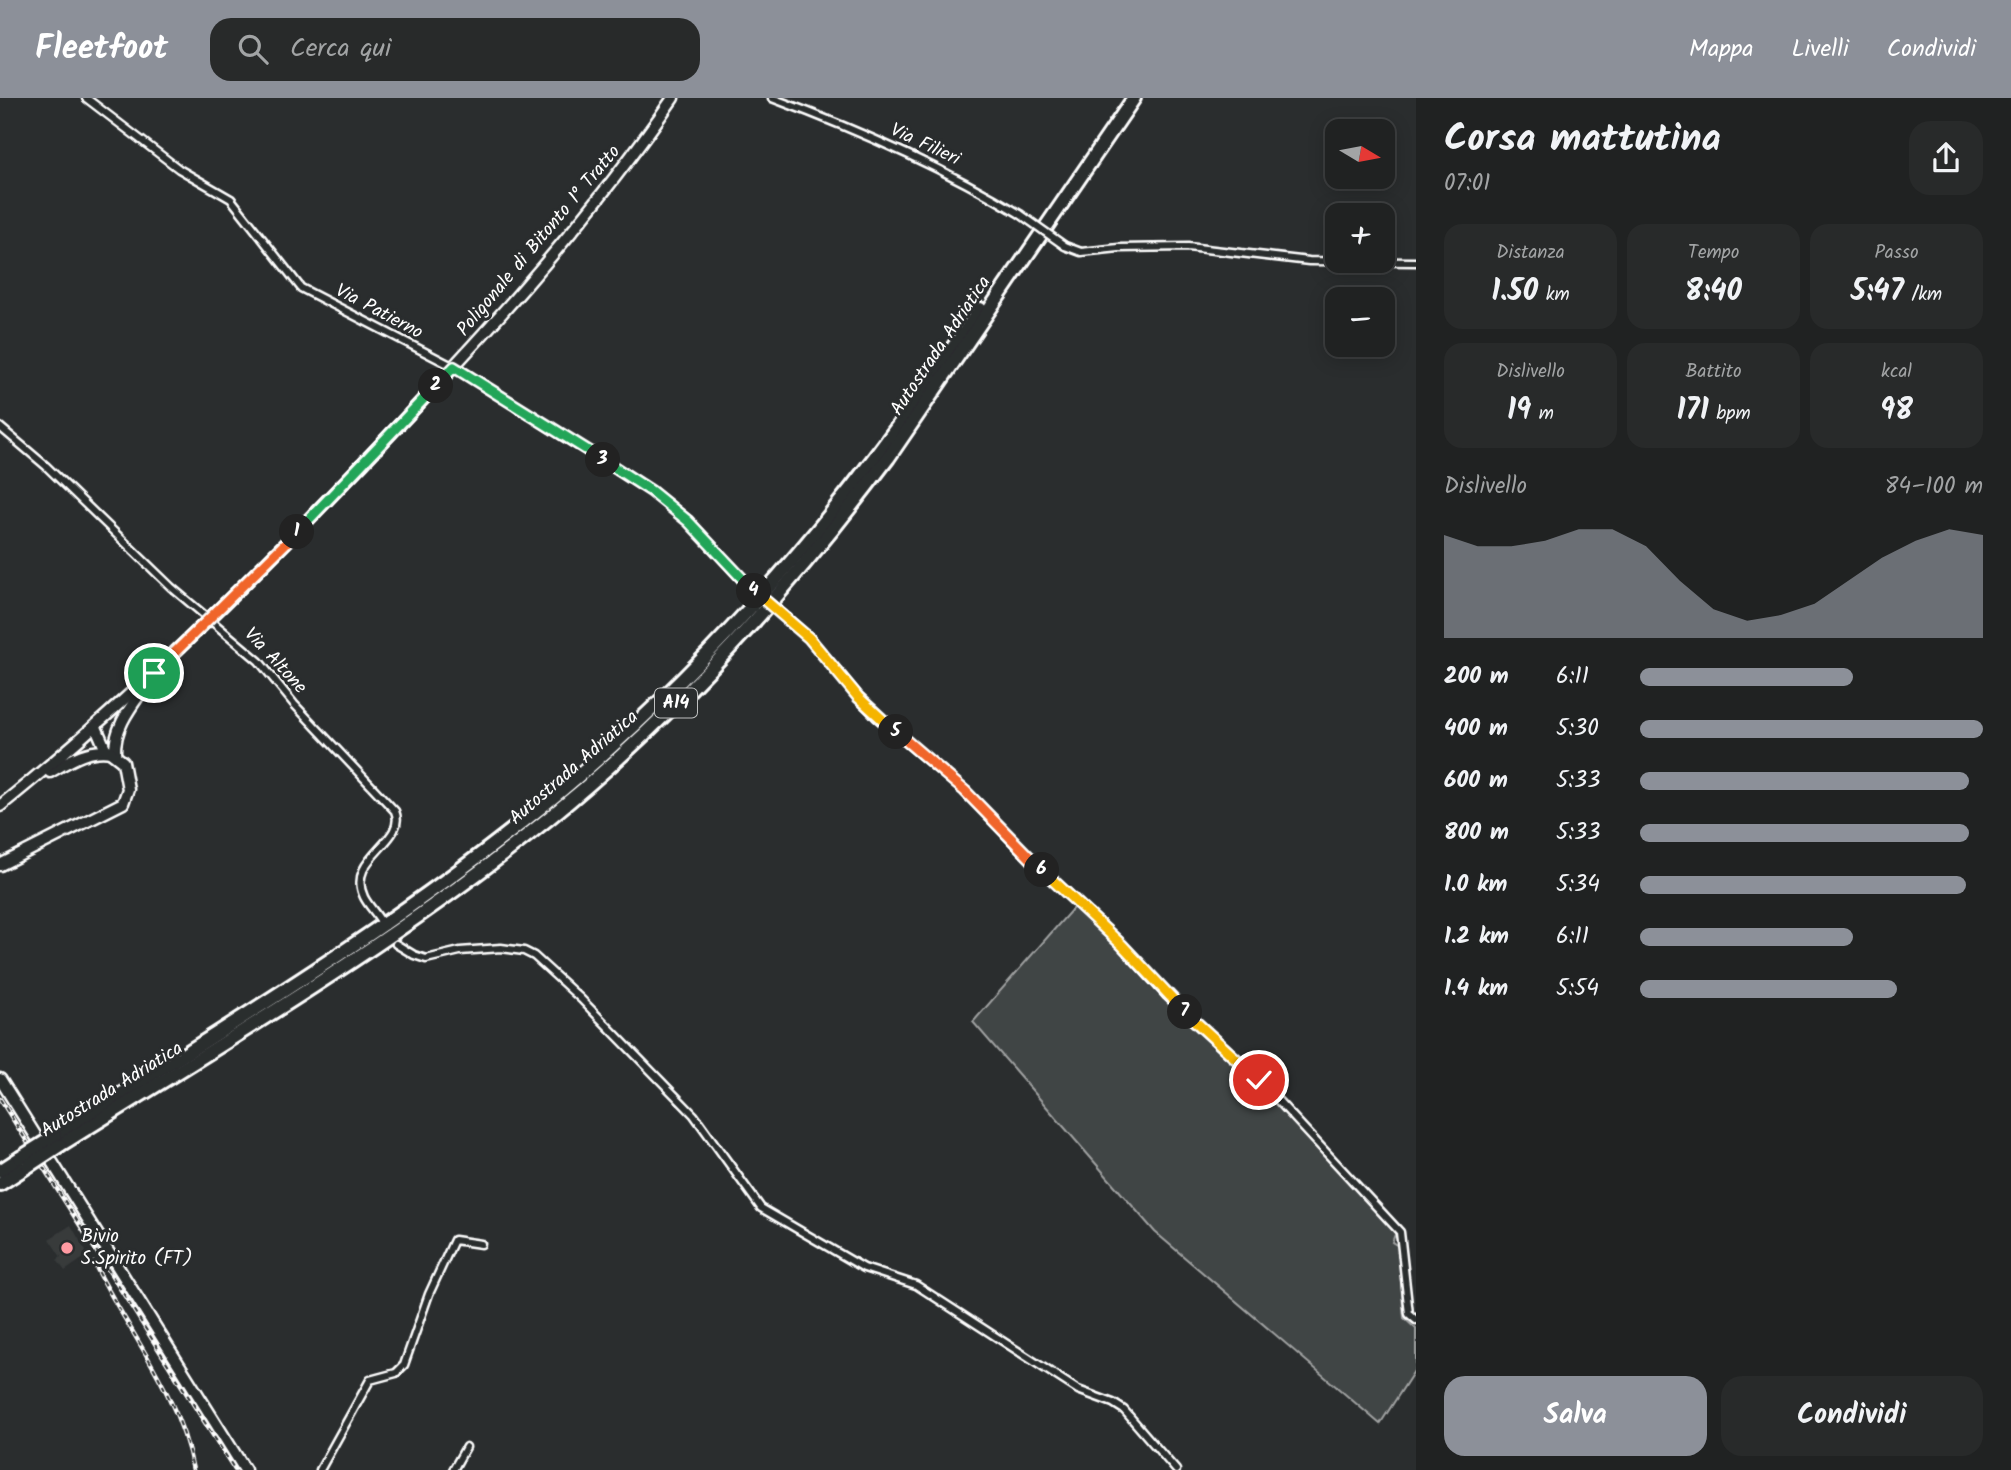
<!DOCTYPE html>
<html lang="it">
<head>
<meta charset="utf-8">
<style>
	body { margin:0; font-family:Kalam,sans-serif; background:#282a2a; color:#f1f3f6; height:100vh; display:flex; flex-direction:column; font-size:26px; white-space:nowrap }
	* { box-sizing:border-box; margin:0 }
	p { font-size:23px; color:#a2a4a5 }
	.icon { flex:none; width:38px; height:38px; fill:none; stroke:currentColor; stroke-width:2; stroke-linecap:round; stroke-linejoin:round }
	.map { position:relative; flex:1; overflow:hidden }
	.sheet { display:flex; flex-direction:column; background:#202222; width:595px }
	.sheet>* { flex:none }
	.needle { width:46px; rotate:100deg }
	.buttons { position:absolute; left:1325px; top:21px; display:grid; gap:14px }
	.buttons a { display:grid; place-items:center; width:70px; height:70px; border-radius:14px; background:#202222; box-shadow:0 4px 18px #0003,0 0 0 2px #3d3f40; font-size:35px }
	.pin { position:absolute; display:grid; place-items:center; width:60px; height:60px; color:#fff; margin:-30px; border:4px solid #fff; border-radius:50%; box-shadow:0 2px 7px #0007 }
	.km { position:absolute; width:35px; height:35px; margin:-18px; border-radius:50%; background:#222; color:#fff; font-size:19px; line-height:35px; text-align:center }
	.round { display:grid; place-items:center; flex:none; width:74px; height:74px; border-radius:21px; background:#282a2a }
	.overview { display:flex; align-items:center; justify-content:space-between; height:119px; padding:0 28px }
	h1 { font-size:38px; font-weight:700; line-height:52px }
	.stats { display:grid; grid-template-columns:repeat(3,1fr); gap:10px; height:119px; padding:7px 28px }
	.stats div { display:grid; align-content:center; border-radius:18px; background:#282a2a; text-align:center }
	.stats b { font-size:30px; font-weight:700 }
	.stats small { font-size:19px; font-weight:400 }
	.stats p { font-size:19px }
	.chart { height:196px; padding:14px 28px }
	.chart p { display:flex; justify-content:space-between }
	.chart svg { width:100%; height:126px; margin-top:7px; fill:#8c9099; opacity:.7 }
	.action { display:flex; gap:14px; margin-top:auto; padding:14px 28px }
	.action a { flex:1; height:80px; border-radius:21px; background:#8c9099; color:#fff; font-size:28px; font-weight:700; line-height:80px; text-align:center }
	.action a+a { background:#282a2a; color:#f1f3f6 }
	ul { padding:0 28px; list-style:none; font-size:23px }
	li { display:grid; grid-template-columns:112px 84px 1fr; align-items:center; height:52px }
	li i { height:18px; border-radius:9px; background:#8c9099 }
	header { display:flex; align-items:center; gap:42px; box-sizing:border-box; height:98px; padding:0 35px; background:#8c9099; color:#fff }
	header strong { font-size:33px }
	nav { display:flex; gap:38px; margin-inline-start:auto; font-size:24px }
	.search { width:490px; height:63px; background:#282a2a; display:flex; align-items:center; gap:18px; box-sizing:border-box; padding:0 24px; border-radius:21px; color:#a2a4a5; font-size:26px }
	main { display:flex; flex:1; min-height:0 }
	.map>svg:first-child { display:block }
	.built { fill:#373a3b }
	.green { fill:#414445; stroke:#a0a2a2; stroke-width:2 }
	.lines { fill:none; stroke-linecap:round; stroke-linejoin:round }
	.minor-casing { stroke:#fff; stroke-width:11 }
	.secondary-casing { stroke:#fff; stroke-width:15 }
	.motorway-casing { stroke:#fff; stroke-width:18 }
	.minor { stroke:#2a2d2e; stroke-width:6 }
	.secondary { stroke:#2a2d2e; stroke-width:10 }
	.motorway { stroke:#2a2d2e; stroke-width:12 }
	.rail-casing { stroke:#fff; stroke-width:4.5 }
	.rail { stroke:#2a2d2e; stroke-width:2; stroke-dasharray:5; stroke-linecap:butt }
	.minor-bridge-casing { stroke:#fff; stroke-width:11; stroke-linecap:butt }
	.motorway-bridge-casing { stroke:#fff; stroke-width:18; stroke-linecap:butt }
	.minor-bridge { stroke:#2a2d2e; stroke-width:6 }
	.motorway-bridge { stroke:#2a2d2e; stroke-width:12 }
	.split-1-casing { stroke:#fff; stroke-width:14 }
	.split-2-casing { stroke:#fff; stroke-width:14 }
	.split-3-casing { stroke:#fff; stroke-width:14 }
	.split-4-casing { stroke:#fff; stroke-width:14 }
	.split-5-casing { stroke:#fff; stroke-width:14 }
	.split-6-casing { stroke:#fff; stroke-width:14 }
	.split-7-casing { stroke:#fff; stroke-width:14 }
	.split-8-casing { stroke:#fff; stroke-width:14 }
	.split-1 { stroke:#f0652b; stroke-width:9 }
	.split-2 { stroke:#22a559; stroke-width:9 }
	.split-3 { stroke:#22a559; stroke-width:9 }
	.split-4 { stroke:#22a559; stroke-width:9 }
	.split-5 { stroke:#f5b400; stroke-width:9 }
	.split-6 { stroke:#f0652b; stroke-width:9 }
	.split-7 { stroke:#f5b400; stroke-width:9 }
	.split-8 { stroke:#f5b400; stroke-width:9 }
	.poi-dot { fill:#ff9aa2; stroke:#2a2d2e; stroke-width:2.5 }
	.labels { text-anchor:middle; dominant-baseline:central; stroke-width:6; stroke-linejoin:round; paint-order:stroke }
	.shield { fill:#2a2d2e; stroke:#bfc0c0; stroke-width:2 }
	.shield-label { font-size:18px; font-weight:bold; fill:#fff }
	.street-label { font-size:19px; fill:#fff; stroke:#2a2d2e }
	.poi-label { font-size:19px; fill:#fff; stroke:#2a2d2e; text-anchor:start }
</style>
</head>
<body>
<header>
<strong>Fleetfoot</strong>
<div class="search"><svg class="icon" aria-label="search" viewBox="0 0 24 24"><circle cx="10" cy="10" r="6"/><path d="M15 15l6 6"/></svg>Cerca qui</div>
<nav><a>Mappa</a><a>Livelli</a><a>Condividi</a></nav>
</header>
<main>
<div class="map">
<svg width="1416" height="1372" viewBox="0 0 1416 1372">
	<rect width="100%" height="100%" fill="#2a2d2e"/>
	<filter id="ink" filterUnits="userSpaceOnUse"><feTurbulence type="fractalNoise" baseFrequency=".0143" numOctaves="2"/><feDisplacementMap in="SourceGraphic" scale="14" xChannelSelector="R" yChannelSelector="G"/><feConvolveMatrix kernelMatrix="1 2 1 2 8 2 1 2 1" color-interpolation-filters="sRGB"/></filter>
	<g filter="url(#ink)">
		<polygon class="built" points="71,1127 88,1157 65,1173 57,1162 61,1159 49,1141"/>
		<polygon class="green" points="1073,810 1081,810 1159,896 1281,1010 1396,1134 1392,1144 1398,1148 1404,1220 1416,1231 1416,1270 1380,1326 1155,1134 973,924"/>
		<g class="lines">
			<g class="minor-casing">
				<g id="minor">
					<polyline points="86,0 179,71 231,101 301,190 454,269 651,393 689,423 743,483"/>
					<path d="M772,0C858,32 941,68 1020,116"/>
					<polyline points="1065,148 1081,154 1119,150 1188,149 1309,163 1416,164"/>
					<path d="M0,329L46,368L171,489L259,563L294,606L395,713C408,744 345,760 364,799C368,807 375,814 380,822"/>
					<polyline points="784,517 809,540 876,619 965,693 1015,746 1122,847 1167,898 1259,982 1400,1134 1409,1216 1416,1222"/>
					<polyline points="396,846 414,857 426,861 460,853 501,850 524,853 534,858 581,901 694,1017 761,1110 864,1170 916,1187 1078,1292 1113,1305 1124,1312 1176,1372"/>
					<polyline points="320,1372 370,1282 396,1275 404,1267 429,1196 454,1142 481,1146"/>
					<polyline points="453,1372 466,1349"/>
				</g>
			</g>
			<g class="secondary-casing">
				<g id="secondary">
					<path d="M115,655C114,630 130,610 144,590"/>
					<path d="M50,674C69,663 88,650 111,654"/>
					<path d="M0,708C131,603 249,484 365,363C475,247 582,132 673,0"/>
					<polyline points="0,767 123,705 128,691 123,664 105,650 96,629"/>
					<polyline points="0,981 245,1372"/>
				</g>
			</g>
			<g class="motorway-casing">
				<g id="motorway">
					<path d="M55,1038C235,923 421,814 583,674C692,579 791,471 878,355C914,308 946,259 980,211"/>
					<path d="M60,1047C226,943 396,844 549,720C677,616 789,492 888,360L1134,0"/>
					<polyline points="0,1073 20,1060"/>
					<polyline points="0,1086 28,1068"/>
				</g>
			</g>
			<use href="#minor" class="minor"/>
			<use href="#secondary" class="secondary"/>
			<use href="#motorway" class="motorway"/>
			<g class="rail-casing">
				<g id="rail">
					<polyline points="0,1001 235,1372"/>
					<path d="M94,1165C128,1234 179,1294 193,1372"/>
				</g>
			</g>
			<use href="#rail" class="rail"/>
			<g class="minor-bridge-casing">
				<g id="minor-bridge">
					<polyline points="1020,116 1065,148"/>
					<polyline points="743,483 784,517"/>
				</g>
			</g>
			<g class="motorway-bridge-casing">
				<g id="motorway-bridge">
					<polyline points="20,1060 55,1038"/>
					<polyline points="28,1068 60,1047"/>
				</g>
			</g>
			<use href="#minor-bridge" class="minor-bridge"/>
			<use href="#motorway-bridge" class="motorway-bridge"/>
		</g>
	</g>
	<g class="lines" filter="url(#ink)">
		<g class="split-1-casing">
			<polyline id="split-1" points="154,575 297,434"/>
		</g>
		<g class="split-2-casing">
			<polyline id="split-2" points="297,434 436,288"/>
		</g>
		<g class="split-3-casing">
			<polyline id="split-3" points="436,288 454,269 603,362"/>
		</g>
		<g class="split-4-casing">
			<polyline id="split-4" points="603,362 651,393 688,423 754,493"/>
		</g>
		<g class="split-5-casing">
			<polyline id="split-5" points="754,493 809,540 858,599 896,634"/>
		</g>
		<g class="split-6-casing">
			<polyline id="split-6" points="896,634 965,693 1042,772"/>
		</g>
		<g class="split-7-casing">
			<polyline id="split-7" points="1042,772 1122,847 1185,914"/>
		</g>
		<g class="split-8-casing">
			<polyline id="split-8" points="1185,914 1259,982"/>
		</g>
		<use href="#split-1" class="split-1"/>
		<use href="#split-2" class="split-2"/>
		<use href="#split-3" class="split-3"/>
		<use href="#split-4" class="split-4"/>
		<use href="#split-5" class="split-5"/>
		<use href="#split-6" class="split-6"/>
		<use href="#split-7" class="split-7"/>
		<use href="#split-8" class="split-8"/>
	</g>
	<circle class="poi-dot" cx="67" cy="1150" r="7"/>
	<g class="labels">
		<rect class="shield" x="655" y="590.5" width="42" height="29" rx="5"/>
		<g class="shield-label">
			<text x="676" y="605">A14</text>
		</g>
		<g class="street-label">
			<text transform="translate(925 47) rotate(25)">Via Filieri</text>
			<text transform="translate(539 143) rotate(-50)">Poligonale di Bitonto 1° Tratto</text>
			<text transform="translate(379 214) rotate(28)">Via Patierno</text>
			<text transform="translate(941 248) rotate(-56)">Autostrada Adriatica</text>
			<text transform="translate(275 563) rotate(47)">Via Altone</text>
			<text transform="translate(574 670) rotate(-41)">Autostrada Adriatica</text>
			<text transform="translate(112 992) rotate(-32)">Autostrada Adriatica</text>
		</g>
		<g class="poi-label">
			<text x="81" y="1139">Bivio<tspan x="81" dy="22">S.Spirito (FT)</tspan></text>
		</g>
	</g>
</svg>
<div class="buttons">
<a><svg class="needle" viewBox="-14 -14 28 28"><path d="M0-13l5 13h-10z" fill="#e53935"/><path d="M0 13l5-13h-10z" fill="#a2a4a5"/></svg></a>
<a>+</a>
<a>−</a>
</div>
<div class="pin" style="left:154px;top:575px;background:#1e9e55"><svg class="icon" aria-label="arrive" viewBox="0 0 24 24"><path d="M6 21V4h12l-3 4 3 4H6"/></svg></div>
<div class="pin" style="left:1259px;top:982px;background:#d93025"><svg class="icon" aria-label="check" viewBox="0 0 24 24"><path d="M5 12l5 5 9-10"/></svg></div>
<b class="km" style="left:297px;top:434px">1</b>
<b class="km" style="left:436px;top:288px">2</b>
<b class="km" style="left:603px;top:362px">3</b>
<b class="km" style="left:754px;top:493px">4</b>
<b class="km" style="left:896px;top:634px">5</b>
<b class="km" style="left:1042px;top:772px">6</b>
<b class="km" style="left:1185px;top:914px">7</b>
</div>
<section class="sheet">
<div class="overview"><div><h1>Corsa mattutina</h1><p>07:01</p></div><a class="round"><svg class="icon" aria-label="share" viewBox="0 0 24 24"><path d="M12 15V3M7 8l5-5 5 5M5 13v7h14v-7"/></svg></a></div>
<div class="stats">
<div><p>Distanza</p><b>1.50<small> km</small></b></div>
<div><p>Tempo</p><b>8:40</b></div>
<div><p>Passo</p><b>5:47<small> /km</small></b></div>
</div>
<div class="stats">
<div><p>Dislivello</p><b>19<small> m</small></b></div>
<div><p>Battito</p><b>171<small> bpm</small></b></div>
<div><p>kcal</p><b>98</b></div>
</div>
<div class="chart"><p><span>Dislivello</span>84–100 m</p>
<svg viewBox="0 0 160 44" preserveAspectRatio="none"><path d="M0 44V8L10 12L20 12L30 10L40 6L50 6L60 12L70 24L80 34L90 38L100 36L110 32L120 24L130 16L140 10L150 6L160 8V44z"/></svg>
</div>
<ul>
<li><b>200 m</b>6:11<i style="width:62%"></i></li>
<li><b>400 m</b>5:30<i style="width:100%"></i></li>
<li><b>600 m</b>5:33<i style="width:96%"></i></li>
<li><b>800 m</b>5:33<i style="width:96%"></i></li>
<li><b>1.0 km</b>5:34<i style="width:95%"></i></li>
<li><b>1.2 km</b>6:11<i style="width:62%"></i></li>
<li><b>1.4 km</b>5:54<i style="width:75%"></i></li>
</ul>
<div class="action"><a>Salva</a><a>Condividi</a></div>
</section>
</main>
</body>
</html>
